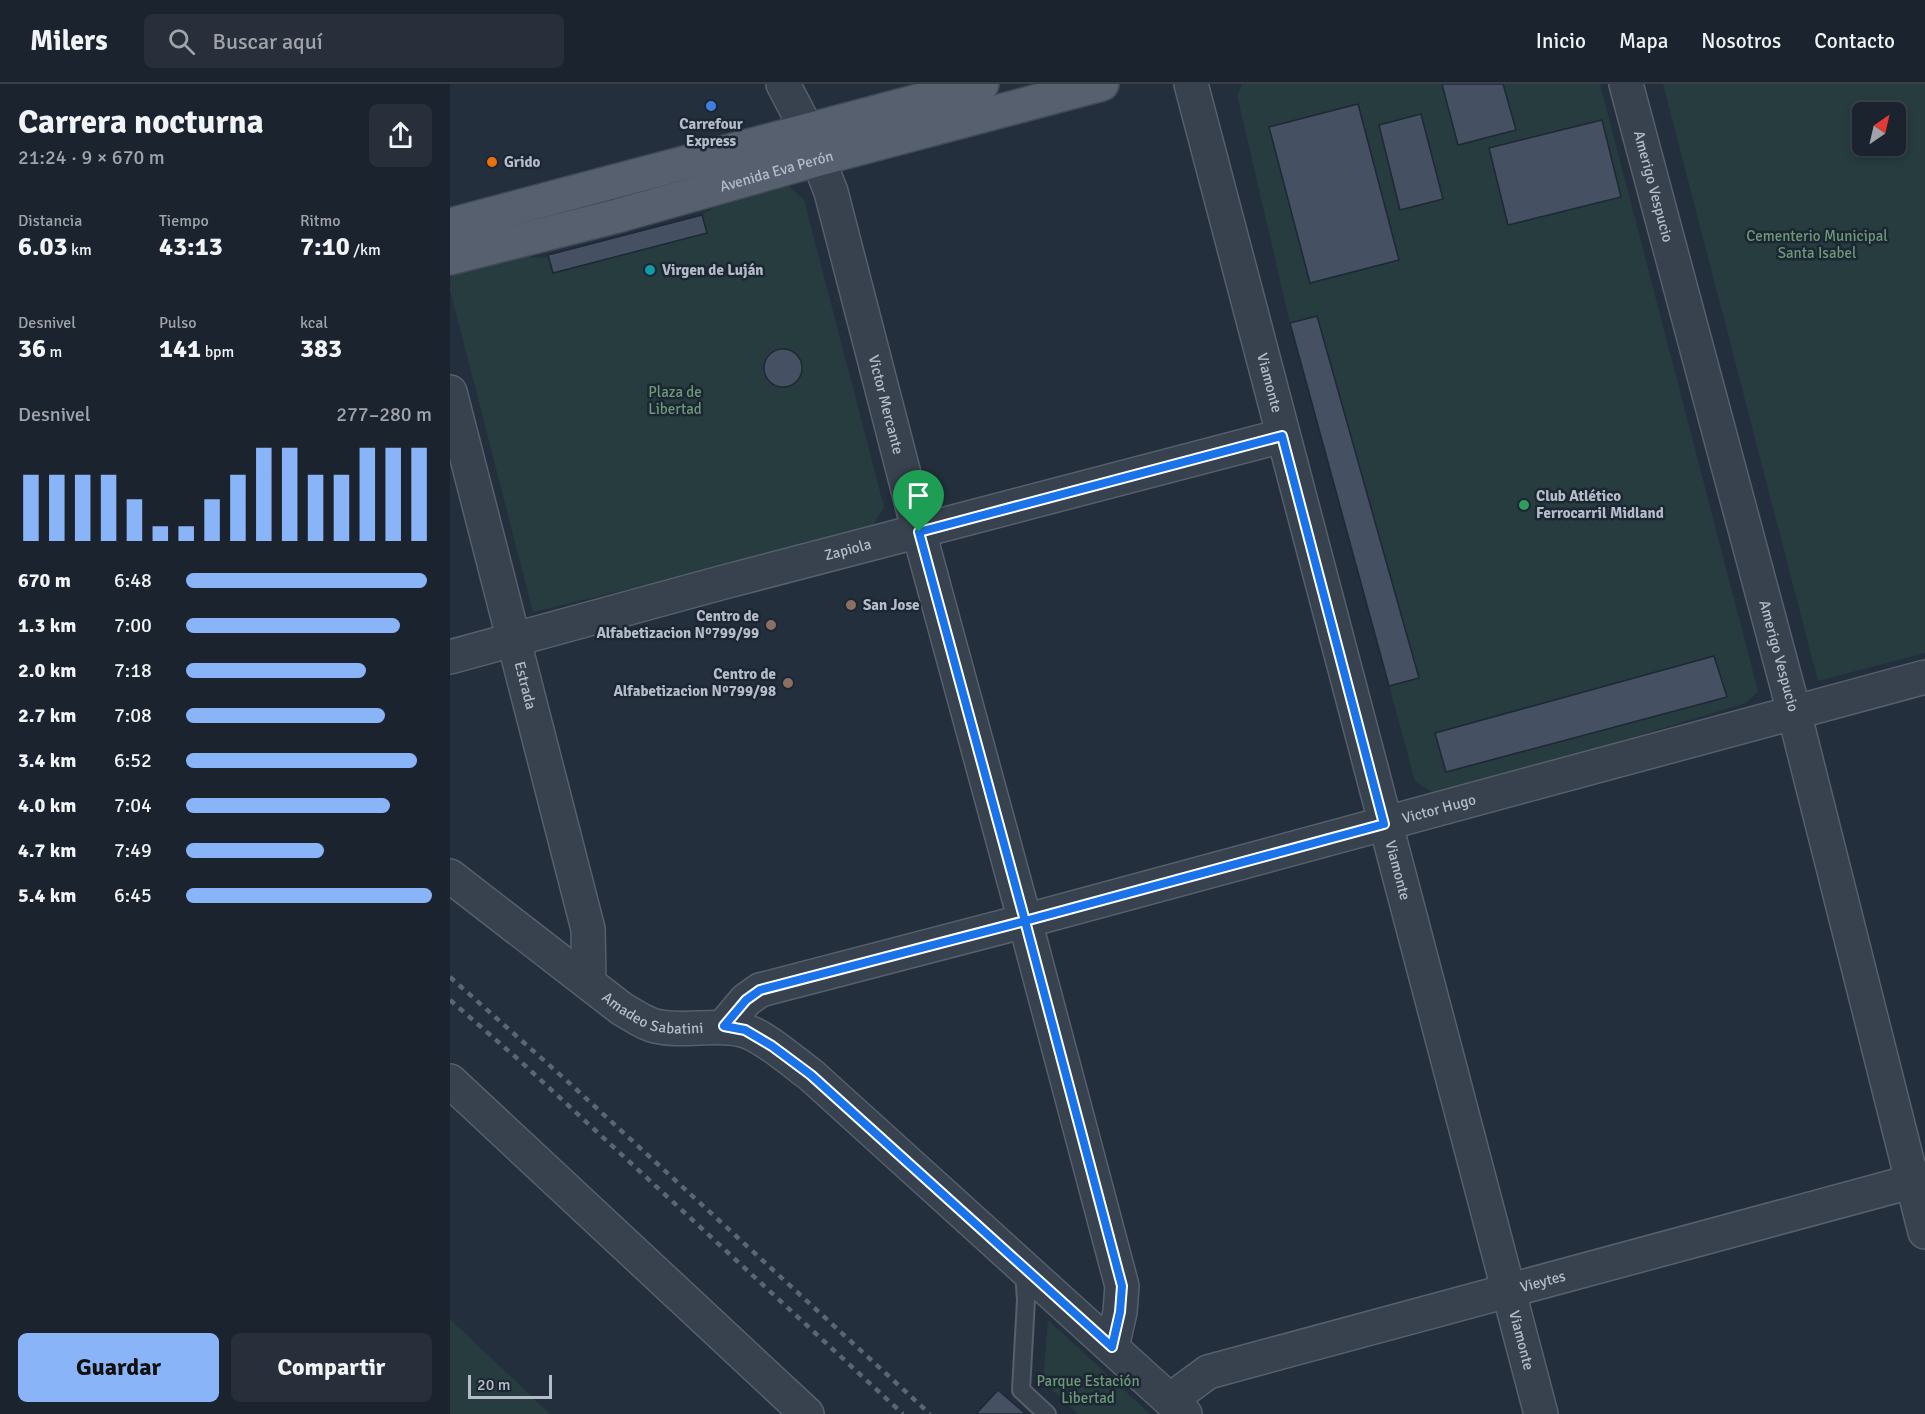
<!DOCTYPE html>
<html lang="es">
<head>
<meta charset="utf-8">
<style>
	body { margin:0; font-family:Signika,sans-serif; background:#282f3a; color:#f1f3f6; height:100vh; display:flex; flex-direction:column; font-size:22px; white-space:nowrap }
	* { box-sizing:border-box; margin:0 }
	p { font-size:20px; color:#a0a4aa }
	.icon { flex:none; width:33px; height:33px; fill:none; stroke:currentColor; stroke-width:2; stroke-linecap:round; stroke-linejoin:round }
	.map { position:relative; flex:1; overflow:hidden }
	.sheet { display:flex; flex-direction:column; background:#1b232e; width:450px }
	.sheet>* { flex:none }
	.needle { width:39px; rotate:34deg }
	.buttons { position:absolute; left:1402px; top:18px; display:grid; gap:12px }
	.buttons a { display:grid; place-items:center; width:54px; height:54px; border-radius:9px; background:#1b232e; box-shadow:0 3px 9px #0003,0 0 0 2px #39404a; font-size:30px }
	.scale { position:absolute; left:18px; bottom:15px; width:84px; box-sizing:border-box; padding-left:6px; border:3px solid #b4bcc9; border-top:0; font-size:16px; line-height:21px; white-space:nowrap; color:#b4bcc9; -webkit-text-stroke:4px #1d2633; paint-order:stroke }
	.pin { position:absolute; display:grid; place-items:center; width:51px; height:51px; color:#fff; margin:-62px -26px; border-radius:50% 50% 50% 0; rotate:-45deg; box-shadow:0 0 6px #0007 }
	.pin .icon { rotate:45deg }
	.round { display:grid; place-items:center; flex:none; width:63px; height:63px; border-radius:9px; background:#282f3a }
	.overview { display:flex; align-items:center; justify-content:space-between; height:102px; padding:0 18px }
	h1 { font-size:33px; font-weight:700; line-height:45px }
	.figures { display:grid; grid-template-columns:repeat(3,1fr); gap:9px; height:102px; padding:6px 18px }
	.figures div { display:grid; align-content:center }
	.figures b { font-size:26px; font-weight:700 }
	.figures small { font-size:16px; font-weight:400 }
	.figures p { font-size:16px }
	.chart { height:168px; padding:12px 18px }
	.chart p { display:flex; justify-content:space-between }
	.chart svg { width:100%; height:108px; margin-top:6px; stroke:#8ab4f8; stroke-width:6 }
	.button { display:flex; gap:12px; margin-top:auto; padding:12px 18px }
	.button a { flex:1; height:69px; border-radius:9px; background:#8ab4f8; color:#111; font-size:24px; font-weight:700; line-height:69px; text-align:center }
	.button a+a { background:#282f3a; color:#f1f3f6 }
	ul { padding:0 18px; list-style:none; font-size:20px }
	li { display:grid; grid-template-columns:96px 72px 1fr; align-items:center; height:45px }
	li i { height:15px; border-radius:8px; background:#8ab4f8 }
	header { display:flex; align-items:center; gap:36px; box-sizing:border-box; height:84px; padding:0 30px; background:#1b232e; border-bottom:2px solid #39404a }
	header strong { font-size:28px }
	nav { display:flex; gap:33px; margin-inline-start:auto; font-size:21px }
	.search { width:420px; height:54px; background:#282f3a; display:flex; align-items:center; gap:15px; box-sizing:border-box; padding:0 21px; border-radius:9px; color:#a0a4aa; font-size:22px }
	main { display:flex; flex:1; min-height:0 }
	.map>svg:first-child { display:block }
	.green { fill:#263c3f; fill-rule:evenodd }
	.building { fill:#455162; stroke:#1f2835; stroke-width:1.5 }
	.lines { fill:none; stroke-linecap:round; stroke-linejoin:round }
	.service-casing { stroke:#565f6c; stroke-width:20 }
	.minor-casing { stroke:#565f6c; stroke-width:36 }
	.primary-casing { stroke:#414a57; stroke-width:36 }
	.service { stroke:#38414e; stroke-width:16 }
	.minor { stroke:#38414e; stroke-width:33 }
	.primary { stroke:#56606e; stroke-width:33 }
	.rail { stroke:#5a6575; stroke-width:4.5; stroke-dasharray:6 6; stroke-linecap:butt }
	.route-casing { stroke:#fff; stroke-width:12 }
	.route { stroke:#1a73e8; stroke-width:8 }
	.shop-dot { fill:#3f7fe0; stroke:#1d2633; stroke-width:2 }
	.food-dot { fill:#e8710a; stroke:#1d2633; stroke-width:2 }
	.culture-dot { fill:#0f9aa8; stroke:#1d2633; stroke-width:2 }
	.leisure-dot { fill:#2e9e5b; stroke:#1d2633; stroke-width:2 }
	.education-dot { fill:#8d6e63; stroke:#1d2633; stroke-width:2 }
	.labels { text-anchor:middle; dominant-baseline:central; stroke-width:5; stroke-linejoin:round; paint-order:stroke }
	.poi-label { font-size:15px; font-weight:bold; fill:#b4bcc9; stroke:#1d2633; text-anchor:start }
	.street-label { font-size:15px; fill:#b4bcc9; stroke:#1d2633 }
	.park-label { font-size:15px; fill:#6b9a76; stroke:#1d2633 }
</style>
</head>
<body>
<header>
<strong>Milers</strong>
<div class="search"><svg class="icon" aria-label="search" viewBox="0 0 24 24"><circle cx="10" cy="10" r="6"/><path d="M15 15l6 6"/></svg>Buscar aquí</div>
<nav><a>Inicio</a><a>Mapa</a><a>Nosotros</a><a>Contacto</a></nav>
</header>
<main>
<section class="sheet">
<div class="overview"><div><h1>Carrera nocturna</h1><p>21:24 · 9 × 670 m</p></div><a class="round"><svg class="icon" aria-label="share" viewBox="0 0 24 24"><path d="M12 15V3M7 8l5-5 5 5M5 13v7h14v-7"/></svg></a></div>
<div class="figures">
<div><p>Distancia</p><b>6.03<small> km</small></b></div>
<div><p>Tiempo</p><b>43:13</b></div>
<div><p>Ritmo</p><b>7:10<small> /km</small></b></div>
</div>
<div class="figures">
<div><p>Desnivel</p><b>36<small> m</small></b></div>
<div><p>Pulso</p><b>141<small> bpm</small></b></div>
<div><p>kcal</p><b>383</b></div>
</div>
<div class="chart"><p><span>Desnivel</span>277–280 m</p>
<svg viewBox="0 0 160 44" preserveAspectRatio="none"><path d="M5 44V17M15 44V17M25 44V17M35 44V17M45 44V27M55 44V38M65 44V38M75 44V27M85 44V17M95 44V6M105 44V6M115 44V17M125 44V17M135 44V6M145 44V6M155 44V6"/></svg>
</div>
<ul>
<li><b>670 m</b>6:48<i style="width:98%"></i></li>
<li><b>1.3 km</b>7:00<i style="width:87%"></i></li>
<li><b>2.0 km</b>7:18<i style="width:73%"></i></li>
<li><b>2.7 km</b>7:08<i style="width:81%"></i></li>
<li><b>3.4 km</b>6:52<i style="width:94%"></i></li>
<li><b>4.0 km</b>7:04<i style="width:83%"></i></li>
<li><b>4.7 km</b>7:49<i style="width:56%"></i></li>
<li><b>5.4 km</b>6:45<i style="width:100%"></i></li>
</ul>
<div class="button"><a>Guardar</a><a>Compartir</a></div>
</section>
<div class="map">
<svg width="1475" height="1330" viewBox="0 0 1475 1330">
	<rect width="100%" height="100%" fill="#242f3e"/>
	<g class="green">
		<polygon points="792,0 1150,0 1308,607 1296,619 988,712 965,697 840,239 787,11"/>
		<path d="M1213,0H1475V569L1368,597ZM1413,28H1446V62H1413Z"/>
		<polygon points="339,102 354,116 434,423 419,448 83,528 0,206 1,187 62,171 93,174 252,131 277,116"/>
		<polygon points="0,1235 100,1330 0,1330"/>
		<polygon points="598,1236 700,1330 628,1330 593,1297"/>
	</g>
	<g class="building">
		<polygon points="992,0 1053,0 1066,46 1008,61"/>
		<polygon points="908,20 949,176 860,199 819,43"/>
		<polygon points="971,30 993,115 950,126 929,41"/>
		<polygon points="1152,36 1171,113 1058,141 1039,64"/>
		<polygon points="252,131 257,149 103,189 98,171"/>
		<polygon points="867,232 969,594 939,602 840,239"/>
		<circle cx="333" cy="284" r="19"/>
		<polygon points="1264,572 1277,613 996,688 985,649"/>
		<polygon points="548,1306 576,1330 526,1330"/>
	</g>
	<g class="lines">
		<g class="service-casing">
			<polyline id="service" points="574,1188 576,1216 571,1306 597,1330"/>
		</g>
		<g class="minor-casing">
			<g id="minor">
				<path id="s1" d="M333,0L357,46L381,108L469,448L575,837L672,1202L670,1228L662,1263"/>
				<path id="s2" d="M741,0L1091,1330"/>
				<path id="s3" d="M1176,0L1344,628L1475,1148"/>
				<path id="s4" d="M0,308L138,845L139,898"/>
				<path id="s5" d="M0,573L274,498L832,352"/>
				<path id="s6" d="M0,792L172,925C183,931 193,939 205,942C234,949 263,939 292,946C312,950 343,978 361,991L735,1330"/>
				<path id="s7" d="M274,942L296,916L310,906L575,837L1475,593"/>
				<polyline points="0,997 357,1330"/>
				<path id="s8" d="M720,1316L758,1288L1475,1094"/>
			</g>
		</g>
		<g class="primary-casing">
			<g id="primary">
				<polyline points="0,141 532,0"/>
				<path id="s9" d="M0,174L167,132L369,75L652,0"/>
			</g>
		</g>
		<use href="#service" class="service"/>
		<use href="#minor" class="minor"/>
		<use href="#primary" class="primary"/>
		<g class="rail">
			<polyline points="0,893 116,996 480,1330"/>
			<polyline points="0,916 69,976 453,1330"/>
		</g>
	</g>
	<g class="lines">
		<g class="route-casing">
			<polyline id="route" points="469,448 575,837 310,906 296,916 274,942 295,946 322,962 361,991 662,1263 670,1228 672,1202 575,837 934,740 832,352 469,448"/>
		</g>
		<use href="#route" class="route"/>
	</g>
	<circle class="shop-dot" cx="261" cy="22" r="6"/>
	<circle class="food-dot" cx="42" cy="78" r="6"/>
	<circle class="culture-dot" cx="200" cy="186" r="6"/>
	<circle class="leisure-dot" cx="1074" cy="421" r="6"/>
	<g class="education-dot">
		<circle cx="401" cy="521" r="6"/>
		<circle cx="321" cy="541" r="6"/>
		<circle cx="338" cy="599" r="6"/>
	</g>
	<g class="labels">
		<g class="poi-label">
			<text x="261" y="40" text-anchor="middle">Carrefour<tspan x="261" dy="17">Express</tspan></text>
			<text x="54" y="78">Grido</text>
			<text x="212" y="186">Virgen de Luján</text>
			<text x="1086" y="412">Club Atlético<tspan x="1086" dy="17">Ferrocarril Midland</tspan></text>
			<text x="413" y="521">San Jose</text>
			<text x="309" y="532" text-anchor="end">Centro de<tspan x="309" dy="17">Alfabetizacion Nº799/99</tspan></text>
			<text x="326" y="590" text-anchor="end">Centro de<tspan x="326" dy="17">Alfabetizacion Nº799/98</tspan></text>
		</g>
		<g class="street-label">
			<text stroke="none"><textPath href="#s9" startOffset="338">Avenida Eva Perón</textPath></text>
			<text stroke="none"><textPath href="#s3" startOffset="106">Amerigo Vespucio</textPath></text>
			<text stroke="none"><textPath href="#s2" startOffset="309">Viamonte</textPath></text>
			<text stroke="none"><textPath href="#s1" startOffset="338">Victor Mercante</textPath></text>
			<text stroke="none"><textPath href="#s5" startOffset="412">Zapiola</textPath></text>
			<text stroke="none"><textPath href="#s3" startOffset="592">Amerigo Vespucio</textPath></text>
			<text stroke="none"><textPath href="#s4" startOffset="303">Estrada</textPath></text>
			<text stroke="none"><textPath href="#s7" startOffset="754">Victor Hugo</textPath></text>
			<text stroke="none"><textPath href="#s2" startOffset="813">Viamonte</textPath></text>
			<text stroke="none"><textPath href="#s6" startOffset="249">Amadeo Sabatini</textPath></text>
			<text stroke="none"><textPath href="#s8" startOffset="394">Vieytes</textPath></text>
			<text stroke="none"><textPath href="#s2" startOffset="1299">Viamonte</textPath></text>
		</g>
		<g class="park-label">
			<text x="1367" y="152">Cementerio Municipal<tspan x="1367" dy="17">Santa Isabel</tspan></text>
			<text x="225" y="308">Plaza de<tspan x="225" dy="17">Libertad</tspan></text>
			<text x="638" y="1297">Parque Estación<tspan x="638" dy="17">Libertad</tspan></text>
		</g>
	</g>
</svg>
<div class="buttons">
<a><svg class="needle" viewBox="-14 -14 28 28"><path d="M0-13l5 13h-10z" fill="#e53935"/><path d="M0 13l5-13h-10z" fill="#a0a4aa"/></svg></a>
</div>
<div class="scale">20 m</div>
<div class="pin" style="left:469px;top:448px;background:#1e9e55"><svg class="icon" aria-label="arrive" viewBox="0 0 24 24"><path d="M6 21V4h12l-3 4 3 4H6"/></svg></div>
</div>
</main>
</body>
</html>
